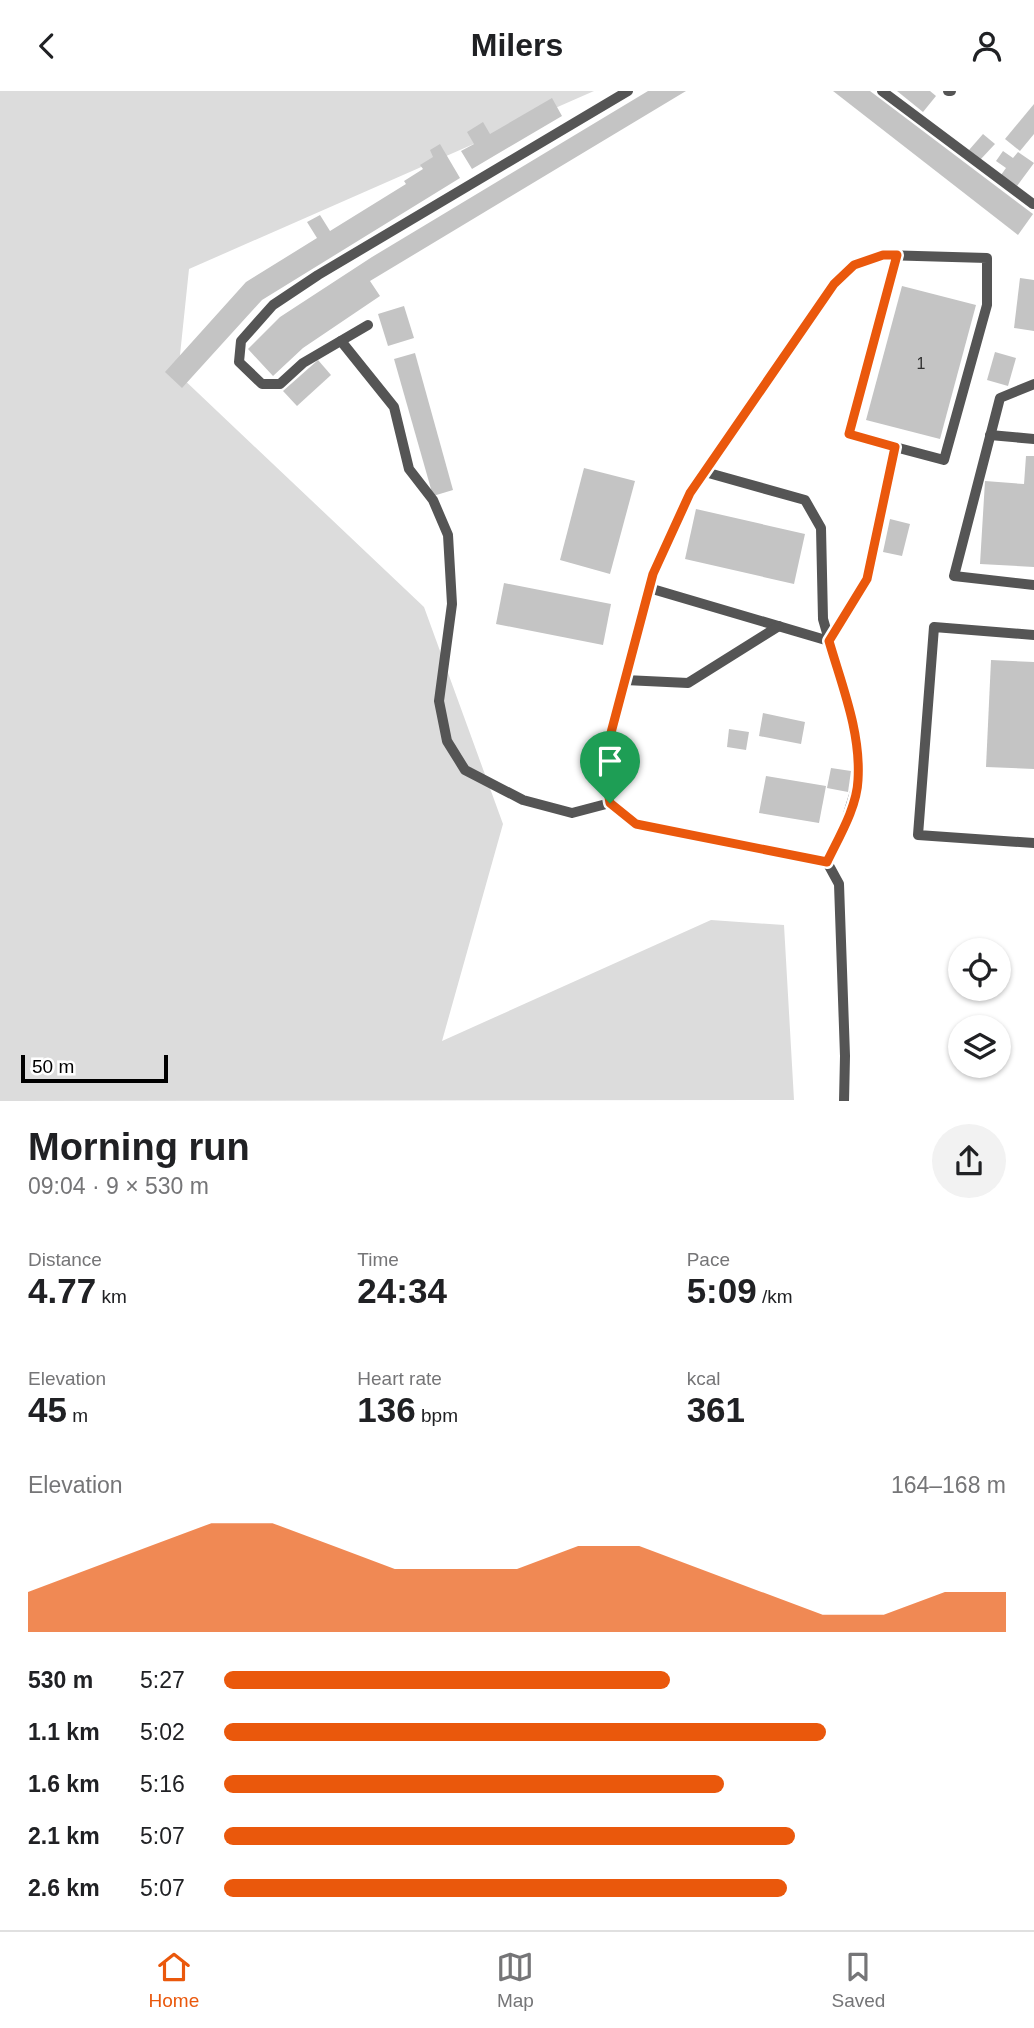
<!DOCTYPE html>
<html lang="en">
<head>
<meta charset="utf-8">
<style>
	body { margin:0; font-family:Helvetica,sans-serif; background:#f2f2f2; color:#202124; height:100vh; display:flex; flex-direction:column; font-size:26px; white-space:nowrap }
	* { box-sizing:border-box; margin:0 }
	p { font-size:23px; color:#757577 }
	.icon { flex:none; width:38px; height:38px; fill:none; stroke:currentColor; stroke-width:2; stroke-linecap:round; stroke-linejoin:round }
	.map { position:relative; height:1010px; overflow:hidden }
	.panel { display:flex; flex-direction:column; background:#fff; flex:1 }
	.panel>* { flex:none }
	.tools { position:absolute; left:948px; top:847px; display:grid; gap:14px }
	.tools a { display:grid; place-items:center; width:63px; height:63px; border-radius:50%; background:#fff; box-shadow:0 2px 5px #0004; font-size:35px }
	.scale { position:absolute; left:21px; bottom:18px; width:147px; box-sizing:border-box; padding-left:7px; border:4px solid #000; border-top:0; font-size:19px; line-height:24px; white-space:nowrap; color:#000; -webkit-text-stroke:5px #fff; paint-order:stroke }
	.pin { position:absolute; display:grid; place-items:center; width:60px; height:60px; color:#fff; margin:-72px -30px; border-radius:50% 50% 50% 0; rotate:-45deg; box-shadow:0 0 7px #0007 }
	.pin .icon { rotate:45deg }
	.round { display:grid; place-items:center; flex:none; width:74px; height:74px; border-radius:37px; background:#f2f2f2 }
	.summary { display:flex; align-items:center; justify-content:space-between; height:119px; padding:0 28px }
	h1 { font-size:38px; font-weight:800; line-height:52px }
	.stats { display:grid; grid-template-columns:repeat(3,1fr); gap:10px; height:119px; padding:7px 28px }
	.stats div { display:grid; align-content:center }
	.stats b { font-size:35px; font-weight:800 }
	.stats small { font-size:19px; font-weight:400 }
	.stats p { font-size:19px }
	.chart { height:196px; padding:14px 28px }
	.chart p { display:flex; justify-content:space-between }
	.chart svg { width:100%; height:126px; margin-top:7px; fill:#ea580c; opacity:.7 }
	ul { padding:0 28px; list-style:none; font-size:23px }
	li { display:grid; grid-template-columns:112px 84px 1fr; align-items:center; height:52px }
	li i { height:18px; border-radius:9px; background:#ea580c }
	header { display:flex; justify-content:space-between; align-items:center; height:91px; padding:0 28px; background:#fff; font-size:32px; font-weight:800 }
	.dock { display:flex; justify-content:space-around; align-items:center; height:98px; border-top:2px solid #e0e0e0; background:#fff; font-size:19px; color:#757577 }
	.dock a { display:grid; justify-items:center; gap:4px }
	.dock .selected { color:#ea580c }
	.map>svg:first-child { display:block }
	.green { fill:#dcdcdc }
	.building { fill:#c4c4c4 }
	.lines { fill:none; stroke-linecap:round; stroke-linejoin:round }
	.lane { stroke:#555; stroke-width:10 }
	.route-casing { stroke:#fff; stroke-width:14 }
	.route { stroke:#ea580c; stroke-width:9 }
	.labels { text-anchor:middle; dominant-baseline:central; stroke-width:7; stroke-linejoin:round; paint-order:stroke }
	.number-label { font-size:16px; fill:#313131 }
</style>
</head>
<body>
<header><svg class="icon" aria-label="back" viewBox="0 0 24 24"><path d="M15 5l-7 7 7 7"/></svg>Milers<svg class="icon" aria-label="person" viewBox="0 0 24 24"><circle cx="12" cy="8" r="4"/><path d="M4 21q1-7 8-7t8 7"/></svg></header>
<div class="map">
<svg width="1034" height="1010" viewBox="0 0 1034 1010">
	<rect width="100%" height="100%" fill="#fff"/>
	<polygon class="green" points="0,0 594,0 189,178 178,283 424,516 503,733 442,950 711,829 784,834 794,1009 0,1010"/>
	<g class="building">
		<polygon points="648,0 686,0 370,190 380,205 303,257 273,285 248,258 280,226 372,166"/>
		<polygon points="833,0 870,0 1033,123 1018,144"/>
		<polygon points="897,0 930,0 936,5 923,21"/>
		<polygon points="552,7 562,25 472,78 461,60 474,53 467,41 483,31 490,43"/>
		<polygon points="1034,13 1034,43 1020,60 1005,48"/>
		<polygon points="983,43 995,53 980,69 969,59"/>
		<polygon points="440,53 460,87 262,209 182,297 165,281 246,191 317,147 307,131 320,124 330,140 406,93 404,90 423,78 420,74 433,66 430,59"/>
		<polygon points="1003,60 1013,67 1018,61 1034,72 1017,95 1001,84 1006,77 996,70"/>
		<polygon points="1020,187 1034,189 1034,240 1014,237"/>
		<polygon points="902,195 976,214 940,348 866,329"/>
		<polygon points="404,215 414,247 388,255 378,223"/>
		<polygon points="995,261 1016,267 1008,295 987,289"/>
		<polygon points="415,262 453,399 433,405 394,268"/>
		<polygon points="318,269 331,284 297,315 283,300"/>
		<polygon points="1026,365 1034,365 1034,476 980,473 985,390 1024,393"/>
		<polygon points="584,377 635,390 610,483 560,469"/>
		<polygon points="696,418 805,443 794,493 685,468"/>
		<polygon points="890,428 910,433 902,465 883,461"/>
		<polygon points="504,492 611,513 603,554 496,533"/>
		<polygon points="991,569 1034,571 1034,678 986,676"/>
		<polygon points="763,622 805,631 801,653 759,645"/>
		<polygon points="729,638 749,641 746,659 727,656"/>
		<polygon points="831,677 851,680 848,701 827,697"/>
		<polygon points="766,685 826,695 819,732 759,722"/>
	</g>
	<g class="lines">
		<g class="lane">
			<polyline points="882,0 1033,113"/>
			<polyline points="948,0 951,0"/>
			<polyline points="368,234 303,272 280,293 262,293 239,271 241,250 273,214 318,184 628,0"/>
			<polyline points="341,250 394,316 409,378 433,409 448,444 452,513 439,610 447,650 465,679 523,709 572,722 610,712"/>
			<polyline points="1034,293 1000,307 954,485 1034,494"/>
			<polyline points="990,344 1034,348"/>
			<polyline points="705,381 805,409 821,437 823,528 855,639 858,691 844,736 827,771"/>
			<polyline points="649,497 829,550 867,488 895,356 849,343 897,164"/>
			<polyline points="1034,544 934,536 918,744 1034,752"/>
			<polyline points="625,589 688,592 779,535"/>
			<polyline points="844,1010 845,965 839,793 827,771 636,733 610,712 603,672 653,483 690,403 834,193 854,174 883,164 987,167 987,214 944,369 895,356"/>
		</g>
	</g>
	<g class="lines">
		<g class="route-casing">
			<path id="route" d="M883,164H897L849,343L895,356L867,488L829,550C842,595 861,641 858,689C857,716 839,746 827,771L636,733L610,712L603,672L653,483L690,402L834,193L854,174Z"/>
		</g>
		<use href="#route" class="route"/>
	</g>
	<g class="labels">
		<g class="number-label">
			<text x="921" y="272">1</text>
		</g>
	</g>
</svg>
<div class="tools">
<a><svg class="icon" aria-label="locate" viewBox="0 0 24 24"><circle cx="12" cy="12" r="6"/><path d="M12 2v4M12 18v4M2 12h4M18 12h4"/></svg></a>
<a><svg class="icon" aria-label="layers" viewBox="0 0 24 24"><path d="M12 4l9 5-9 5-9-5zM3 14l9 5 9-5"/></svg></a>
</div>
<div class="scale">50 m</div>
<div class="pin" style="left:610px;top:712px;background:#1e9e55"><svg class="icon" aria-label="arrive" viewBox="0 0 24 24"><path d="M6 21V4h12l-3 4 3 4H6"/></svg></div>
</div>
<section class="panel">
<div class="summary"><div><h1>Morning run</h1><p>09:04 · 9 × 530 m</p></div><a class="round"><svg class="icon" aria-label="share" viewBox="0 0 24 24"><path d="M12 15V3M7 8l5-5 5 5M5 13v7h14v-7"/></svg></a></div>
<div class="stats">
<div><p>Distance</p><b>4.77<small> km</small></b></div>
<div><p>Time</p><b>24:34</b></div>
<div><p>Pace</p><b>5:09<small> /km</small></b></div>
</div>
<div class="stats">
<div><p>Elevation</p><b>45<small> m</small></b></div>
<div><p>Heart rate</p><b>136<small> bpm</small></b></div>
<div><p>kcal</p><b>361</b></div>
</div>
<div class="chart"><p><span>Elevation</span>164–168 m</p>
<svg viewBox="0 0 160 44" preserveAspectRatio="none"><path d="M0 44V30L10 22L20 14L30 6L40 6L50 14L60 22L70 22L80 22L90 14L100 14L110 22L120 30L130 38L140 38L150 30L160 30V44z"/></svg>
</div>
<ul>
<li><b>530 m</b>5:27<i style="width:57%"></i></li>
<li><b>1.1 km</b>5:02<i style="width:77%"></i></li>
<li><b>1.6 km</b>5:16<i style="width:64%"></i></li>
<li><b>2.1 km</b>5:07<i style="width:73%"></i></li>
<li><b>2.6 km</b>5:07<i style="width:72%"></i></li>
</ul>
</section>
<nav class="dock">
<a class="selected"><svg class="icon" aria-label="home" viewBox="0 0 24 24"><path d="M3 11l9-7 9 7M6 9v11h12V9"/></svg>Home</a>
<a><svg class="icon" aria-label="map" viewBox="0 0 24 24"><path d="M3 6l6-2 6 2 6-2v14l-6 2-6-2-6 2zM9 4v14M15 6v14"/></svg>Map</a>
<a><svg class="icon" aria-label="saved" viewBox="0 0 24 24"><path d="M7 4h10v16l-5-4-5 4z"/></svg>Saved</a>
</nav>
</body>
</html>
